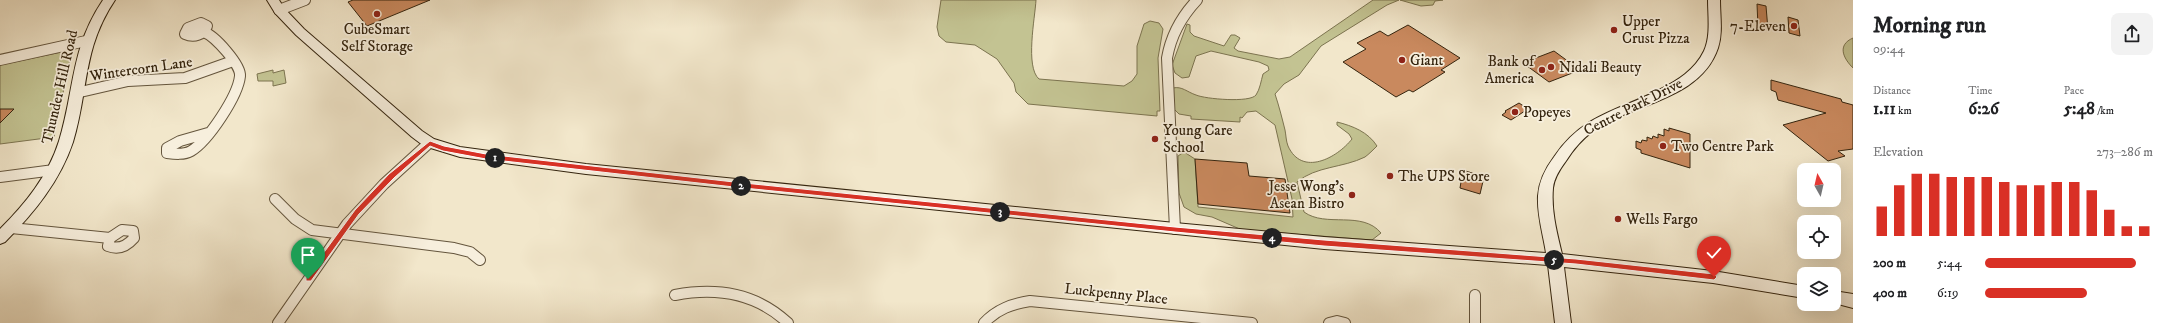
<!DOCTYPE html>
<html lang="en">
<head>
<meta charset="utf-8">
<style>
	body { margin:0; font-family:"IM FELL DW Pica",serif; background:#f2f2f2; color:#202124; height:100vh; display:flex; flex-direction:column; font-size:15px; white-space:nowrap }
	* { box-sizing:border-box; margin:0 }
	p { font-size:13px; color:#757577 }
	.icon { flex:none; width:22px; height:22px; fill:none; stroke:currentColor; stroke-width:2; stroke-linecap:round; stroke-linejoin:round }
	.map { position:relative; flex:1; overflow:hidden }
	.drawer { display:flex; flex-direction:column; background:#fff; width:320px }
	.drawer>* { flex:none }
	.needle { width:26px; rotate:352deg }
	.fabs { position:absolute; left:1797px; top:163px; display:grid; gap:8px }
	.fabs a { display:grid; place-items:center; width:44px; height:44px; border-radius:8px; background:#fff; box-shadow:0 4px 16px #0002; font-size:20px }
	.pin { position:absolute; display:grid; place-items:center; width:34px; height:34px; color:#fff; margin:-41px -17px; border-radius:50% 50% 50% 0; rotate:-45deg; box-shadow:0 0 4px #0007 }
	.pin .icon { rotate:45deg }
	.km { position:absolute; width:20px; height:20px; margin:-10px; border-radius:50%; background:#222; color:#fff; font-size:11px; line-height:20px; text-align:center }
	.round { display:grid; place-items:center; flex:none; width:42px; height:42px; border-radius:8px; background:#f2f2f2 }
	.overview { display:flex; align-items:center; justify-content:space-between; height:68px; padding:0 20px }
	h1 { font-size:22px; font-weight:700; line-height:30px }
	.stats { display:grid; grid-template-columns:repeat(3,1fr); gap:6px; height:68px; padding:4px 20px }
	.stats div { display:grid; align-content:center }
	.stats b { font-size:17px; font-weight:700 }
	.stats small { font-size:11px; font-weight:400 }
	.stats p { font-size:11px }
	.chart { height:112px; padding:8px 20px }
	.chart p { display:flex; justify-content:space-between }
	.chart svg { width:100%; height:72px; margin-top:4px; stroke:#d93025; stroke-width:6 }
	ul { padding:0 20px; list-style:none; font-size:13px }
	li { display:grid; grid-template-columns:64px 48px 1fr; align-items:center; height:30px }
	li i { height:10px; border-radius:5px; background:#d93025 }
	main { display:flex; flex:1; min-height:0 }
	.map>svg:first-child { display:block }
	.green { fill:#c3c392; stroke:#7c7450 }
	.building { fill:#c9895e; stroke:#34240e }
	.lines { fill:none; stroke-linecap:round; stroke-linejoin:round }
	.street-casing { stroke:#64553d; stroke-width:12 }
	.secondary-casing { stroke:#34240e; stroke-width:2 }
	.street { stroke:#f7efdd; stroke-width:10 }
	.secondary { fill:#f7efdd; fill-rule:evenodd }
	.route { fill:#d93025; stroke:#fff }
	.poi-dot { fill:#8f2418; stroke:#f7efdd; stroke-width:1.5 }
	.labels { text-anchor:middle; dominant-baseline:central; stroke-width:3.5; stroke-linejoin:round; paint-order:stroke }
	.poi-label { font-size:15px; fill:#34240e; stroke:#f7efdd; text-anchor:start }
	.street-label { font-size:15px; fill:#34240e; stroke:#f7efdd }
</style>
</head>
<body>
<main>
<div class="map">
<svg width="1853" height="323" viewBox="0 0 1853 323">
	<rect width="100%" height="100%" fill="#f2e7cb"/>
	<filter id="stains"><feTurbulence type="fractalNoise" baseFrequency=".005" numOctaves="4"/><feColorMatrix values="0 0 0 0 .2 0 0 0 0 .09 0 0 0 0 .02 0 0 0 .5 -.17"/></filter>
	<radialGradient id="worn" r=".72"><stop offset=".6" stop-color="#630" stop-opacity="0"/><stop offset="1" stop-color="#630" stop-opacity=".3"/></radialGradient>
	<g class="green">
		<path d="M941,0H1036C1035,18 1025,67 1039,79L1124,86L1132,81L1137,74V46L1144,24L1150,21L1159,23L1163,29L1158,58L1160,111H1157V116L1028,104L1016,92L1014,83L997,59L975,45L946,42L939,36L937,27Z"/>
		<path d="M1373,0H1399L1387,5L1321,46L1299,75L1284,84L1275,94C1279,106 1282,118 1285,130C1286,135 1286,141 1288,146C1302,177 1337,158 1352,139L1349,134L1337,125V122C1353,126 1368,132 1377,146C1373,150 1369,154 1365,157C1343,168 1316,166 1297,182L1304,212C1326,228 1362,210 1381,233L1372,240L1242,230L1212,217L1196,214L1184,207L1179,193L1178,156L1184,152L1195,159L1198,207L1293,217L1292,199L1275,125L1256,111L1247,112L1242,118L1240,117V122L1191,119V116L1179,114L1173,108V88C1182,86 1187,92 1196,95C1205,99 1250,103 1256,95C1260,89 1261,81 1263,74L1269,70L1268,66L1259,62L1211,51L1196,56L1189,77L1182,78L1175,73L1172,65L1187,24L1190,25V32L1194,36L1224,46L1231,35H1235L1240,38L1234,48L1238,51L1279,59L1290,57Z"/>
		<polygon points="1400,0 1443,0 1435,1 1433,5 1421,6"/>
		<path d="M1853,38V68C1843,58 1837,45 1853,38Z"/>
		<polygon points="62,52 68,52 71,54 54,137 0,144 0,65"/>
		<polygon points="273,70 273,73 284,70 286,83 273,86 273,81 258,81 257,74"/>
	</g>
	<g class="building">
		<polygon points="353,0 430,0 367,26 348,2"/>
		<polygon points="1757,4 1766,6 1768,30 1758,27"/>
		<polygon points="1788,17 1798,20 1800,36 1789,33"/>
		<polygon points="1408,25 1460,58 1441,70 1445,72 1413,92 1409,90 1396,97 1343,62 1366,49 1357,43 1380,31 1388,36"/>
		<polygon points="1554,51 1580,70 1549,82 1523,63"/>
		<polygon points="1771,80 1841,99 1842,102 1853,105 1853,149 1838,151 1845,156 1828,161 1783,125 1826,113 1778,100 1776,92 1771,90"/>
		<polygon points="1519,103 1528,109 1511,120 1502,115 1506,112 1505,111"/>
		<polygon points="0,109 14,109 0,123"/>
		<polygon points="1669,128 1690,134 1690,168 1641,153 1641,150 1636,148 1636,141 1641,143 1642,140 1647,141 1647,137 1652,139 1653,136 1658,138 1658,134 1664,136 1664,129 1669,131"/>
		<polygon points="1195,159 1247,163 1249,176 1285,179 1290,213 1198,204"/>
		<polygon points="1463,170 1484,177 1480,194 1460,188"/>
	</g>
	<g class="lines">
		<g class="street-casing">
			<g id="street">
				<polyline points="279,10 305,0"/>
				<path d="M201,23L207,26C203,35 194,38 185,34L188,28Z"/>
				<path d="M204,32C215,36 241,65 240,76C238,96 208,141 191,151C184,155 175,154 167,153V148L180,141L208,133"/>
				<polyline points="0,60 86,41"/>
				<polyline points="76,93 128,81 185,78 233,61"/>
				<polyline points="0,177 54,170"/>
				<polyline points="275,199 295,219 312,230 454,248 470,252 480,260"/>
				<polyline points="11,228 110,238"/>
				<path d="M1175,229L1167,58C1171,35 1181,17 1197,0"/>
				<path d="M122,230L133,231L134,238C127,246 118,250 108,246L110,238Z"/>
				<path d="M675,295C717,287 756,293 788,323"/>
				<polyline points="1475,295 1475,323"/>
				<polyline points="278,323 347,224 384,184 429,143"/>
				<path d="M984,323C997,309 1012,304 1030,301L1252,323"/>
				<polyline points="1329,323 1337,321 1345,323"/>
			</g>
		</g>
		<g class="secondary-casing">
			<g id="secondary">
				<path d="M103,0H115C82,49 89,89 73,142C60,181 34,213 5,242L0,244V229C25,204 48,176 59,141C75,89 70,49 103,0Z"/>
				<path d="M267,0H279L284,8L304,29L422,131L434,139L460,147L586,164L1175,223L1324,237L1546,253C1543,234 1537,215 1538,196C1539,181 1545,169 1554,157C1582,115 1617,111 1659,90C1677,81 1695,70 1704,51C1711,36 1708,16 1708,0H1720C1720,16 1723,33 1718,48C1700,101 1631,103 1592,132C1581,140 1573,150 1566,161C1560,169 1554,178 1553,188C1551,211 1557,233 1562,254L1713,271L1804,286V298L1713,283L1564,267L1571,323H1555L1548,265L1324,249L586,174L460,157L424,146L412,137L296,35L275,13Z"/>
				<polygon points="1834,291 1853,294 1853,308 1834,303"/>
			</g>
		</g>
		<use href="#street" class="street"/>
		<use href="#secondary" class="secondary"/>
	</g>
	<polygon class="route" points="430,141 444,146 486,154 734,182 1175,227 1324,240 1576,259 1714,274 1717,277 1714,280 1576,264 1324,246 1175,232 734,187 486,159 443,151 430,146 394,178 359,214 311,281 306,281 306,277 355,210 389,174"/>
	<g class="poi-dot">
		<circle cx="377" cy="14" r="4"/>
		<circle cx="1794" cy="26" r="4"/>
		<circle cx="1614" cy="30" r="4"/>
		<circle cx="1402" cy="60" r="4"/>
		<circle cx="1551" cy="67" r="4"/>
		<circle cx="1542" cy="70" r="4"/>
		<circle cx="1515" cy="112" r="4"/>
		<circle cx="1155" cy="139" r="4"/>
		<circle cx="1663" cy="146" r="4"/>
		<circle cx="1390" cy="176" r="4"/>
		<circle cx="1352" cy="195" r="4"/>
		<circle cx="1618" cy="219" r="4"/>
	</g>
	<g class="labels">
		<g class="poi-label">
			<text x="1622" y="21">Upper<tspan x="1622" dy="17">Crust Pizza</tspan></text>
			<text x="1786" y="26" text-anchor="end">7-Eleven</text>
			<text x="377" y="29" text-anchor="middle">CubeSmart<tspan x="377" dy="17">Self Storage</tspan></text>
			<text x="1410" y="60">Giant</text>
			<text x="1534" y="61" text-anchor="end">Bank of<tspan x="1534" dy="17">America</tspan></text>
			<text x="1559" y="67">Nidali Beauty</text>
			<text x="1523" y="112">Popeyes</text>
			<text x="1163" y="130">Young Care<tspan x="1163" dy="17">School</tspan></text>
			<text x="1671" y="146">Two Centre Park</text>
			<text x="1398" y="176">The UPS Store</text>
			<text x="1344" y="186" text-anchor="end">Jesse Wong's<tspan x="1344" dy="17">Asean Bistro</tspan></text>
			<text x="1626" y="219">Wells Fargo</text>
		</g>
		<g class="street-label">
			<text transform="translate(141 69) rotate(-8)">Wintercorn Lane</text>
			<text transform="translate(60 87) rotate(-77)">Thunder Hill Road</text>
			<text transform="translate(1633 107) rotate(-27)">Centre Park Drive</text>
			<text transform="translate(1116 294) rotate(6)">Luckpenny Place</text>
		</g>
	</g>
	<rect width="100%" height="100%" filter="url(#stains)"/>
	<rect width="100%" height="100%" fill="url(#worn)"/>
</svg>
<div class="fabs">
<a><svg class="needle" viewBox="-14 -14 28 28"><path d="M0-13l5 13h-10z" fill="#e53935"/><path d="M0 13l5-13h-10z" fill="#757577"/></svg></a>
<a><svg class="icon" aria-label="locate" viewBox="0 0 24 24"><circle cx="12" cy="12" r="6"/><path d="M12 2v4M12 18v4M2 12h4M18 12h4"/></svg></a>
<a><svg class="icon" aria-label="layers" viewBox="0 0 24 24"><path d="M12 4l9 5-9 5-9-5zM3 14l9 5 9-5"/></svg></a>
</div>
<div class="pin" style="left:308px;top:279px;background:#1e9e55"><svg class="icon" aria-label="arrive" viewBox="0 0 24 24"><path d="M6 21V4h12l-3 4 3 4H6"/></svg></div>
<div class="pin" style="left:1714px;top:277px;background:#d93025"><svg class="icon" aria-label="check" viewBox="0 0 24 24"><path d="M5 12l5 5 9-10"/></svg></div>
<b class="km" style="left:495px;top:158px">1</b>
<b class="km" style="left:741px;top:186px">2</b>
<b class="km" style="left:1000px;top:212px">3</b>
<b class="km" style="left:1272px;top:238px">4</b>
<b class="km" style="left:1554px;top:260px">5</b>
</div>
<section class="drawer">
<div class="overview"><div><h1>Morning run</h1><p>09:44</p></div><a class="round"><svg class="icon" aria-label="share" viewBox="0 0 24 24"><path d="M12 15V3M7 8l5-5 5 5M5 13v7h14v-7"/></svg></a></div>
<div class="stats">
<div><p>Distance</p><b>1.11<small> km</small></b></div>
<div><p>Time</p><b>6:26</b></div>
<div><p>Pace</p><b>5:48<small> /km</small></b></div>
</div>
<div class="chart"><p><span>Elevation</span>273–286 m</p>
<svg viewBox="0 0 160 44" preserveAspectRatio="none"><path d="M5 44V26M15 44V13M25 44V6M35 44V6M45 44V8M55 44V8M65 44V8M75 44V11M85 44V13M95 44V13M105 44V11M115 44V11M125 44V16M135 44V28M145 44V38M155 44V38"/></svg>
</div>
<ul>
<li><b>200 m</b>5:44<i style="width:90%"></i></li>
<li><b>400 m</b>6:19<i style="width:61%"></i></li>
</ul>
</section>
</main>
</body>
</html>
